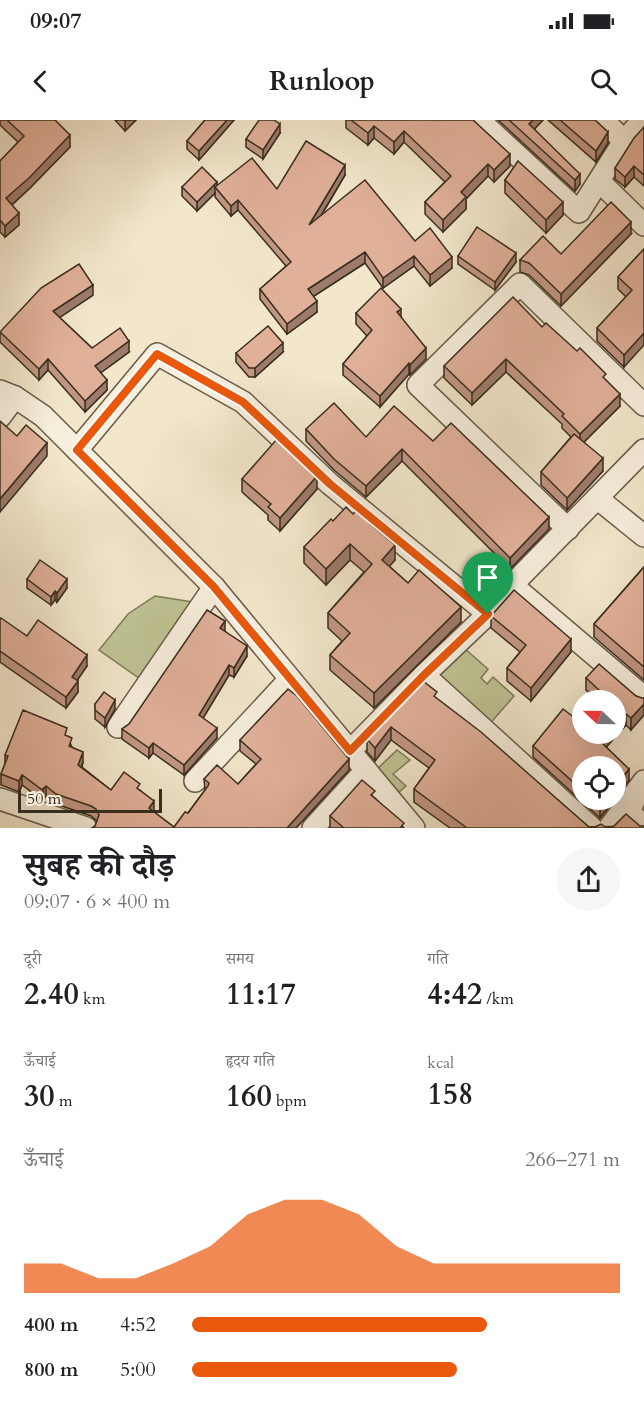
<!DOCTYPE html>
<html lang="hi">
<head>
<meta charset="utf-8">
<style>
	body { margin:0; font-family:Cardo,"Noto Serif Devanagari",serif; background:#f6f6f6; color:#202124; height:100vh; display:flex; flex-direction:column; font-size:22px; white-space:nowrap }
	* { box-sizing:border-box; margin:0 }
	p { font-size:20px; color:#757577 }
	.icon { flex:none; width:33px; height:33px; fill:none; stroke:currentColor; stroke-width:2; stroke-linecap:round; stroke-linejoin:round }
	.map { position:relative; height:708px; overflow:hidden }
	.panel { display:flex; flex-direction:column; background:#fff; flex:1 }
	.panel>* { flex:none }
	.needle { width:39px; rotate:292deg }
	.tools { position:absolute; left:572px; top:570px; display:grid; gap:12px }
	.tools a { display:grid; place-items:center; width:54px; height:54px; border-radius:50%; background:#fff; box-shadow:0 6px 24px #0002; font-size:30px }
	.scale { position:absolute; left:18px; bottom:15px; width:144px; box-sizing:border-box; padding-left:6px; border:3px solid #392d1e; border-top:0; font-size:16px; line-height:21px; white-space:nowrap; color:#392d1e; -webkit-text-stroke:4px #f7efdd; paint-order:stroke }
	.pin { position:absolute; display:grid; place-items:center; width:51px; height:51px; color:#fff; margin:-62px -26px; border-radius:50% 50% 50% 0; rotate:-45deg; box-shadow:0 0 6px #0007 }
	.pin .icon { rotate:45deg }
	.round { display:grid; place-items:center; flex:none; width:63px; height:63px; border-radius:32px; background:#f6f6f6 }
	.summary { display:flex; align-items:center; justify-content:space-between; height:102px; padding:0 24px }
	h1 { font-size:33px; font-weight:700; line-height:45px }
	.figures { display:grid; grid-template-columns:repeat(3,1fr); gap:9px; height:102px; padding:6px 24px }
	.figures div { display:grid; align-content:center }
	.figures b { font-size:30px; font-weight:700 }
	.figures small { font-size:16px; font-weight:400 }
	.figures p { font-size:16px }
	.chart { height:168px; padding:12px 24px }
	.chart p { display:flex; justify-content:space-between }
	.chart svg { width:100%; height:108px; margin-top:6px; fill:#ea580c; opacity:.7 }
	ul { padding:0 24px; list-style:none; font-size:20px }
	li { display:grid; grid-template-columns:96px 72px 1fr; align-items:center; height:45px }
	li i { height:15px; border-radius:8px; background:#ea580c }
	.status { display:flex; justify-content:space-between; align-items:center; height:42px; padding:0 30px; background:#fff; direction:ltr }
	.status svg { height:16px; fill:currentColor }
	header { display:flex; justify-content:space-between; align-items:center; height:78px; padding:0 24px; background:#fff; font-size:27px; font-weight:700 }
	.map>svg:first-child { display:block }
	.green { fill:#bfc394; stroke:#7c7859; stroke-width:1.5 }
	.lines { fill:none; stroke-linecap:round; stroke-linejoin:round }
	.street-casing { stroke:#675b49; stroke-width:24 }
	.street { stroke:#f7efdd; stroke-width:21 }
	.wall { fill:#c19784; stroke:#392d1e; stroke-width:1.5 }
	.shaded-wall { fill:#9d7b6b; stroke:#392d1e; stroke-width:1.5 }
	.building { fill:#e0b099; stroke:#392d1e; stroke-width:1.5 }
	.route-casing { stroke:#fff; stroke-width:12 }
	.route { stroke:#ea580c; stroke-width:8 }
</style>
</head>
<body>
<div class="status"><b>09:07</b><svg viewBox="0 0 49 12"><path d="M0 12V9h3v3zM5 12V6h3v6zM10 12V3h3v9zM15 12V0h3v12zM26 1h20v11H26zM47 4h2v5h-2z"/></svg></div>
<header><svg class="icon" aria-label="back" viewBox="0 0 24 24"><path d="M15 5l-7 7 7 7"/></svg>Runloop<svg class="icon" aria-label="search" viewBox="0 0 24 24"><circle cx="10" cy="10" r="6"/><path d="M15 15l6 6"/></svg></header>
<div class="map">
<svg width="644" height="708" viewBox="0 0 644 708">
	<rect width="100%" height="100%" fill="#f2e6cb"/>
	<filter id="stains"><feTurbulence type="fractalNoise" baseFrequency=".00333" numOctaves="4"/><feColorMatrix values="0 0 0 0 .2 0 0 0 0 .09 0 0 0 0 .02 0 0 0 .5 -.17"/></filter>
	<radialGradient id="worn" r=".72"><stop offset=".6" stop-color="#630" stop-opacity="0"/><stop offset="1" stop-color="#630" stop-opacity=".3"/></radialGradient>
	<g class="green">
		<polygon points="155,476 193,482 143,561 99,530 128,494"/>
		<polygon points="464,528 488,549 481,558 487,564 493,557 514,576 487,607 435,561"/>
		<polygon points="397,630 410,640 393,654 406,666 397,674 374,652"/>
	</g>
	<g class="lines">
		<g class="street-casing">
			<g id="street">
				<polyline points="479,0 579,92 624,21 643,0"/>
				<polyline points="603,0 624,21"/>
				<polyline points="599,61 644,105"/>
				<polyline points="0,271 15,277 43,296 214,467 414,708"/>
				<polyline points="0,297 15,277"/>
				<polyline points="77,330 157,234 243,282 330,364 488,494"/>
				<polyline points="597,378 644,416"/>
				<polyline points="568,409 418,265 520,164 644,285"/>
				<polyline points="512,465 644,577"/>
				<polyline points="424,555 592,708"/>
				<polyline points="118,607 214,467"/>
				<polyline points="350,631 424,555 488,494 512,465 644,330"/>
				<polyline points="195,661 290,559"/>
				<polyline points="638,673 629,691 644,707"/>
				<polyline points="0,679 86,708"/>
				<polyline points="313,708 366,650"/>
				<polyline points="609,708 644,661"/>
			</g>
		</g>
		<use href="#street" class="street"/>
	</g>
	<g class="wall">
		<polygon points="0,0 55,0 70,27 30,68 12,85 19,105 5,117 0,112 0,41 18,22 0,5"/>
		<polygon points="115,0 136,0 125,11"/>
		<polygon points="205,0 234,0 199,40 187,29 187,21"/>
		<polygon points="346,0 473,0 510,46 494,62 488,56 466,79 466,89 443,112 425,94 425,82 445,62 404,22 394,34 374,18 368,25 346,8"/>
		<polygon points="498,0 543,0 534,9 580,64 575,71"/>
		<polygon points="548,0 595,0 608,23 596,42"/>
		<polygon points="644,7 644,66 634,57 625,67 615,59 615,48"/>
		<polygon points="280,13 263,39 246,27 246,19"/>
		<polygon points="345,55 321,96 415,121 452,148 430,166 414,146 383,168 365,143 313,176 317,192 287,214 260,179 260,169 286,146 238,90 231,96 215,77 215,73 197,91 182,76 182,67 217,65 277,69"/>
		<polygon points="505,60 563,95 546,113 505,73"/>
		<polygon points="631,114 561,186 529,155 520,152 520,140 561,134"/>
		<polygon points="644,129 624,247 597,221 597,208 626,177 618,169 618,157"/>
		<polygon points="458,136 516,142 495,170 458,144"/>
		<polygon points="93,175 59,197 92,228 129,232 100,253 107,270 85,292 48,250 39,260 0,222 0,212"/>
		<polygon points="356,193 401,197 426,239 410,255 409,254 380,287 343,255 343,244 367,216 356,204"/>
		<polygon points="542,207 606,261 620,286 584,322 603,351 567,390 541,365 541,352 571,317 562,308 562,304 506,252 472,285 444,258 444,246"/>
		<polygon points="283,232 255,257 249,257 236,242 236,233"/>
		<polygon points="306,309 366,317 433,321 549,409 510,449 402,341 366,377 334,350 306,321"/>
		<polygon points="242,359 317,369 280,411 268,400 268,395 242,372"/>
		<polygon points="353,394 372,406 395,440 389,446 408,463 461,502 374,588 330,550 330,535 342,521 328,508 328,493 364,452 350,440 326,465 304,443 304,427 333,401"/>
		<polygon points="644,447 644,560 594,517 594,504"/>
		<polygon points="27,459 67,468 57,482 55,480 51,485 27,468"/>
		<polygon points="491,496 571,532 531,581 507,561 507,548 520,532 491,508"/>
		<polygon points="0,500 27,516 87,546 77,560 78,572 66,588 0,542"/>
		<polygon points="225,511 247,536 234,557 229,555 203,598 217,618 184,655 153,633 149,638 122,619 122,609 129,604"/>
		<polygon points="586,558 636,576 631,610 626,605 606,627 629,660 615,679 615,646 582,646 582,680 614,680 600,698 533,637 533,626 575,598 594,576 586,570"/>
		<polygon points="437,579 589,707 640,706 644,708 450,708 414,682 414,669 429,648 391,620 375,641 367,632 367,619"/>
		<polygon points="95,584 115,589 105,607 95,599"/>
		<polygon points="67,616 72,627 83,642 82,647 111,670 140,670 154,692 174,707 188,693 205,670 204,659 238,664 256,644 240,631 240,620 349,650 296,708 92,708 95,706 97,701 91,696 56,684 46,676 43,680 41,679 22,665 19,672 1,665 1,654 5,644 5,635"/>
		<polygon points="375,678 404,708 330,708 330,696"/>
	</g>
	<g class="shaded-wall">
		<polygon points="125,0 136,0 125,11"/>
		<polygon points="227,0 234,0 199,40 199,31"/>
		<polygon points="533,0 543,0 529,15 529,4"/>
		<polygon points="280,4 280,13 263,39 263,30"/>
		<polygon points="374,6 374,18 368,25 368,13"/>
		<polygon points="404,11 404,22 394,34 394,22"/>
		<polygon points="608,12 608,23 596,42 596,31"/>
		<polygon points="70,15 70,27 30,68 6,90 6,78"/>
		<polygon points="510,34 510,46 494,62 494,50"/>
		<polygon points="488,44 488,56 466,79 466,89 443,112 443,100 461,72"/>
		<polygon points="345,45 345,55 309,116 309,105"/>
		<polygon points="634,46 634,57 625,67 625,57"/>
		<polygon points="580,54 580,64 575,71 575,60"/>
		<polygon points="217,62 217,69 215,67 215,73 197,91 197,82"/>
		<polygon points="238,80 238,90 231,96 231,86"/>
		<polygon points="563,82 563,95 546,113 546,100"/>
		<polygon points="19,93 19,105 5,117 5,106"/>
		<polygon points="631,102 631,114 561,186 561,174"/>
		<polygon points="365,132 365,143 308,180 308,169"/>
		<polygon points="516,133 516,142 495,170 495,162"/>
		<polygon points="414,136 414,146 383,168 383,158"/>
		<polygon points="452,137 452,148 430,166 430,155"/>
		<polygon points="93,165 93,175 53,202 53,191"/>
		<polygon points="317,181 317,192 287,214 287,204"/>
		<polygon points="401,189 401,199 397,192"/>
		<polygon points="644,213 644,225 624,247 624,235"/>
		<polygon points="129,221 129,232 95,257 95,246"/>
		<polygon points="283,223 283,232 255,257 255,248"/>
		<polygon points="426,228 426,239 410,255 410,245"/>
		<polygon points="48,239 48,250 39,260 39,249"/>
		<polygon points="506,239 506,252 472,285 472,273"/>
		<polygon points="409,243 409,254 380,287 380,276"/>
		<polygon points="107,260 107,270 85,292 85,281"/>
		<polygon points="620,274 620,286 580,326 580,314"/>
		<polygon points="47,323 47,336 0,392 0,379"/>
		<polygon points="402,329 402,341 366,377 366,366"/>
		<polygon points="603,338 603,351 567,390 567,378"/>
		<polygon points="317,356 317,369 280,411 280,398"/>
		<polygon points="549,397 549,409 510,449 510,438"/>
		<polygon points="350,424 350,440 326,465 326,449"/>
		<polygon points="395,425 395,440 382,455 382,440"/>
		<polygon points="67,459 67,468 57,482 57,473"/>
		<polygon points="55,471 55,480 51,485 51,477"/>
		<polygon points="461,487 461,502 374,588 374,573"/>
		<polygon points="225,501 225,511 220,518 220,508"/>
		<polygon points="571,519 571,532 531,581 531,568"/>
		<polygon points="247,526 247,536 234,557 234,548"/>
		<polygon points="87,535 87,546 72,568 72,557"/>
		<polygon points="229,545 229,555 199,605 199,595"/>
		<polygon points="78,561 78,572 66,588 66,577"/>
		<polygon points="115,580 115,589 105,607 105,598"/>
		<polygon points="644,584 644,595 631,610 631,598"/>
		<polygon points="626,594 626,605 601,633 601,622 608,614 615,614 615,606"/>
		<polygon points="391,607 391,620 375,641 375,628"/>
		<polygon points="217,608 217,618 184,655 184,645"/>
		<polygon points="153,623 153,633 149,638 149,628"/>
		<polygon points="83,632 83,642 78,655 78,645"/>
		<polygon points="349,639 349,650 296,708 287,708"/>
		<polygon points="629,649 629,660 615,679 615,667"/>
		<polygon points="22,655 22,665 19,672 19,661"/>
		<polygon points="46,666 46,676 43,680 43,669"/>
		<polygon points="606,680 614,680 600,698 600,687"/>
		<polygon points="154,681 154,691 149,698 149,688"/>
	</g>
	<g class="building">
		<polygon points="7,0 55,0 70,15 30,57 6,78 19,93 5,106 0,100 0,41 24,16"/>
		<polygon points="205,0 227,0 199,31 187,21"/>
		<polygon points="259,0 274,0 280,4 263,30 246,19"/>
		<polygon points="351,0 473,0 510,34 494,50 488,44 461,72 466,77 443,100 425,82 451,56 404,11 394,22 374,6 368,13"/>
		<polygon points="509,0 533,0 529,4 580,54 575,60"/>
		<polygon points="560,0 595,0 608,12 596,31"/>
		<polygon points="644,7 644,55 634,46 625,57 615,48 634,18"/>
		<polygon points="306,21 345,45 309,105 365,60 415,121 430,108 452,137 430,155 414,136 383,158 365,132 308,169 317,181 287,204 260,169 291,142 238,80 231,86 215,67 252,38 277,69"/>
		<polygon points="518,41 563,82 546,100 505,60"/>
		<polygon points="202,47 217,62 197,82 182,67"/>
		<polygon points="611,82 631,102 561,174 529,143 520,140 543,116 561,134"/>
		<polygon points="477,107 516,133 495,162 458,136"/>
		<polygon points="644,129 644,213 624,235 597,208 632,170 618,157"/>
		<polygon points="79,144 93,165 53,191 92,228 120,208 129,221 95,246 107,260 85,281 48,239 39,249 0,212 41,168"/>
		<polygon points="381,168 401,189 397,192 426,228 410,245 409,243 380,276 343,244 372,210 356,193"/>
		<polygon points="513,177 542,207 546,203 577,231 580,228 606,254 603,257 620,274 580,314 562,296 564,294 506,239 472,273 444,246"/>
		<polygon points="268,206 283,223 255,248 249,248 236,233"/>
		<polygon points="334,283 366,317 394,286 433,321 451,303 549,397 510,438 402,329 366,366 334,339 306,309"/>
		<polygon points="0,301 17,316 26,305 47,323 0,379"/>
		<polygon points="574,314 603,338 567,378 541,352"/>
		<polygon points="277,319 317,356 280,398 268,387 271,384 242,359"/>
		<polygon points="346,387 353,394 358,388 372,402 370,404 395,425 382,440 408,463 419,450 461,487 374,573 330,535 350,513 328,493 372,444 350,424 326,449 304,427 331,399 333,401"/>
		<polygon points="40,440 67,459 57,473 55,471 51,477 27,459"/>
		<polygon points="644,447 644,547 594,504"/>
		<polygon points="514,470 571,519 531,568 507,548 526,525 491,496"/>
		<polygon points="207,490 225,501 220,508 247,526 234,548 229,545 199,595 217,608 184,645 153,623 149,628 122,609 129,604"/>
		<polygon points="1,498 27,516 38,500 87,535 72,557 78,561 66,577 0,531 0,500"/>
		<polygon points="599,544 636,576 642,578 644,578 644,584 631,598 626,594 615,606 615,580 590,580 599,570 586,558"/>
		<polygon points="423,561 437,572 434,576 481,612 589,707 595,707 601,704 607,708 613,707 626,694 640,706 644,706 644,708 467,708 414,669 435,640 391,607 375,628 367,619"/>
		<polygon points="288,569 297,576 349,639 287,708 92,708 95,706 99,695 96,689 91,686 56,674 46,666 43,669 41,669 22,655 19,661 1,654 8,636 5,635 23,590 67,608 65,615 72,618 69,626 83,632 78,645 111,670 124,652 140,664 137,668 154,681 149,688 174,707 185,692 188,693 208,666 209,663 204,659 217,645 238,664 261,639 240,620"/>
		<polygon points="104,572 115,580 105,598 95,590 95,584"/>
		<polygon points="563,589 575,598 582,590 582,614 608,614 601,622 629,649 615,667 615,646 582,646 582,670 533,626"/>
		<polygon points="362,660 375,671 371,675 404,703 401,707 403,708 344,708 330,696"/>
		<polygon points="592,680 606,680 600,687"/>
	</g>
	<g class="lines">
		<g class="route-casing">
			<polygon id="route" points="157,234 243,282 330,364 488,494 424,555 350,631 214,467 77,330"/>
		</g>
		<use href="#route" class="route"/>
	</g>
	<rect width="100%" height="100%" filter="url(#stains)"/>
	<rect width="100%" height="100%" fill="url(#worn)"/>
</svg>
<div class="tools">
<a><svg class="needle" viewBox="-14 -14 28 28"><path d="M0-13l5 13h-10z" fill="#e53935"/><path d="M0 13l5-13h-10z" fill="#757577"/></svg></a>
<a><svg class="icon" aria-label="locate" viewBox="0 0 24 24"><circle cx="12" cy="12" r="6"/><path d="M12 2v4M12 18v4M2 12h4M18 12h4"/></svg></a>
</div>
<div class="scale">50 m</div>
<div class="pin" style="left:488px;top:494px;background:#1e9e55"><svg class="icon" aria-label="arrive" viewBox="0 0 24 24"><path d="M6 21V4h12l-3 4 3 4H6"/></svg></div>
</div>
<section class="panel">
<div class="summary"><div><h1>सुबह की दौड़</h1><p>09:07 · 6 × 400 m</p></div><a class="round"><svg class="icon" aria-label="share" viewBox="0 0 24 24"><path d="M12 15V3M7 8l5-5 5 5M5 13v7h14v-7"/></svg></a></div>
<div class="figures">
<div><p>दूरी</p><b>2.40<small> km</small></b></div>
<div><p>समय</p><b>11:17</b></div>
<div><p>गति</p><b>4:42<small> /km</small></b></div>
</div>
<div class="figures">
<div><p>ऊँचाई</p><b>30<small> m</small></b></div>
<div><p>हृदय गति</p><b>160<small> bpm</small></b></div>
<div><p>kcal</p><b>158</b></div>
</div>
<div class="chart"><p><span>ऊँचाई</span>266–271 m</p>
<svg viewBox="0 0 160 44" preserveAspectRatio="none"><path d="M0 44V32L10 32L20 38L30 38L40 32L50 25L60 12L70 6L80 6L90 12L100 25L110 32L120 32L130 32L140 32L150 32L160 32V44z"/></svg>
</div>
<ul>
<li><b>400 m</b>4:52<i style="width:69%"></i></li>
<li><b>800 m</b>5:00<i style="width:62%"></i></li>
</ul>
</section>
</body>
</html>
